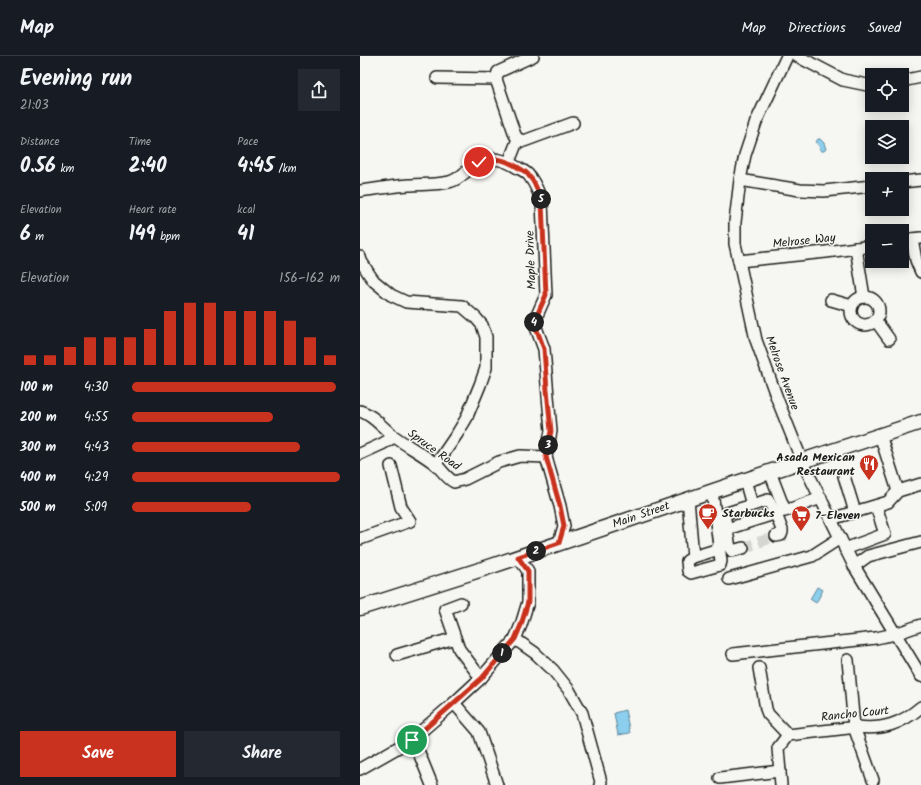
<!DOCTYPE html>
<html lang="en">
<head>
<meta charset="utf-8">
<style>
	body { margin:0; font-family:Kalam,sans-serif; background:#242831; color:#f1f3f6; height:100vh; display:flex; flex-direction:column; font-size:15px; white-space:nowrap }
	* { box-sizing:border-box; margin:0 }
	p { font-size:13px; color:#9ea1a6 }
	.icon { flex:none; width:22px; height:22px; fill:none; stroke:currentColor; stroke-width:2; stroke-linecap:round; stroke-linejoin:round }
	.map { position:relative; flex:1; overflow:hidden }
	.side { display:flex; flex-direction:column; background:#171b24; width:360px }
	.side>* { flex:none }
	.fabs { position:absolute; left:505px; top:12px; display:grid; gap:8px }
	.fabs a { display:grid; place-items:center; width:44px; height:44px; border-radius:0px; background:#171b24; box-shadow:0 2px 10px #0003; font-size:20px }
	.pin { position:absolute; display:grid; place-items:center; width:34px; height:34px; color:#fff; margin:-17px; border:2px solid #fff; border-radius:50%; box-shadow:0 1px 4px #0007 }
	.km { position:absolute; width:20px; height:20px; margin:-10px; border-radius:50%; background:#222; color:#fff; font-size:11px; line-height:20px; text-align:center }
	.round { display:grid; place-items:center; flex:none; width:42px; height:42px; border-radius:0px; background:#242831 }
	.summary { display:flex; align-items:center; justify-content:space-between; height:68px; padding:0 20px }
	h1 { font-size:22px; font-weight:600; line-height:30px }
	.stats { display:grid; grid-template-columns:repeat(3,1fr); gap:6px; height:68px; padding:4px 20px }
	.stats div { display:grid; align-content:center }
	.stats b { font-size:20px; font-weight:600 }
	.stats small { font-size:11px; font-weight:400 }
	.stats p { font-size:11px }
	.chart { height:112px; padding:8px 20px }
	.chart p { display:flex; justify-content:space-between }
	.chart svg { width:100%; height:72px; margin-top:4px; stroke:#c8321e; stroke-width:6 }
	.button { display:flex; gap:8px; margin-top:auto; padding:8px 20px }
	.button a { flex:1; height:46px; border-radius:0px; background:#c8321e; color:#fff; font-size:16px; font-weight:600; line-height:46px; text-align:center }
	.button a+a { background:#242831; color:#f1f3f6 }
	ul { padding:0 20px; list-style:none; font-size:13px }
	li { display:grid; grid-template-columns:64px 48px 1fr; align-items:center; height:30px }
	li i { height:10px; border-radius:5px; background:#c8321e }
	header { display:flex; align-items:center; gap:24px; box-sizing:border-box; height:56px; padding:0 20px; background:#171b24; border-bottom:1px solid #363941 }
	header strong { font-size:19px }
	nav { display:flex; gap:22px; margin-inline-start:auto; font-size:14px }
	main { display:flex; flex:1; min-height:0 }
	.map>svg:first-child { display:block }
	.water { fill:#8cceed; stroke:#5f8799 }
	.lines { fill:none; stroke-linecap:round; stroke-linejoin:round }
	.minor-tunnel { stroke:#d5d5d2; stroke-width:11; stroke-dasharray:11 5.5; stroke-linecap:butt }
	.minor-casing { stroke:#1c1c1c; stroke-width:14 }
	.major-casing { stroke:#1c1c1c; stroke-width:17 }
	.minor { stroke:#f6f6f2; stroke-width:11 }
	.major { stroke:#f6f6f2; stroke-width:14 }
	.route-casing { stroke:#fff; stroke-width:8 }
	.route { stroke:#c8321e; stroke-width:5 }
	.labels { text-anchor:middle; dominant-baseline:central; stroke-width:3; stroke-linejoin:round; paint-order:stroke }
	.street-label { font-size:12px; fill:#1c1c1c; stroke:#f6f6f2 }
	.poi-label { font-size:12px; font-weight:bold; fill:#1c1c1c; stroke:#f6f6f2; text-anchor:start }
</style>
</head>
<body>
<header>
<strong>Map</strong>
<nav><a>Map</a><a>Directions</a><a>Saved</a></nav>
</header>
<main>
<section class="side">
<div class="summary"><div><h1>Evening run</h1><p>21:03</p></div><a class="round"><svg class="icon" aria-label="share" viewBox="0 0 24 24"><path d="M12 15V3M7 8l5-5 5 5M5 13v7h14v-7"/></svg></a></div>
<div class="stats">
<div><p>Distance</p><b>0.56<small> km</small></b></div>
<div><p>Time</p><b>2:40</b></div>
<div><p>Pace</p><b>4:45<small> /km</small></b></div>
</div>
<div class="stats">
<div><p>Elevation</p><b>6<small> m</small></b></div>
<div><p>Heart rate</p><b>149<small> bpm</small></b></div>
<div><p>kcal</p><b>41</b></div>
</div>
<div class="chart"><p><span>Elevation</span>156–162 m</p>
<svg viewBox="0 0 160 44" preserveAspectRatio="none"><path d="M5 44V38M15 44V38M25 44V33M35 44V27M45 44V27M55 44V27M65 44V22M75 44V11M85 44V6M95 44V6M105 44V11M115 44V11M125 44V11M135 44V17M145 44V27M155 44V38"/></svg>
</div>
<ul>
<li><b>100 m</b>4:30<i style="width:98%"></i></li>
<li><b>200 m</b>4:55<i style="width:68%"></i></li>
<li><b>300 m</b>4:43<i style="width:81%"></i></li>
<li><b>400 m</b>4:29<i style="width:100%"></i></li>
<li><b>500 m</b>5:09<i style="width:57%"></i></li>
</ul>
<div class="button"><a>Save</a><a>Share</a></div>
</section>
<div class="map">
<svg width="561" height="729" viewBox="0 0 561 729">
	<rect width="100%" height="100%" fill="#f6f6f2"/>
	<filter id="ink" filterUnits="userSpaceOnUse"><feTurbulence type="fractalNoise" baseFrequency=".025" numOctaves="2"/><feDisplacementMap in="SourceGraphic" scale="8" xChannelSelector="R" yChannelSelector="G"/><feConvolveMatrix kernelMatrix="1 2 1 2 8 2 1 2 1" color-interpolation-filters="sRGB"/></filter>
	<g filter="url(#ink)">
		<g class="water">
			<polygon points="458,83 460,83 464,87 466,93 464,95 462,95 460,94 459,90 456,86"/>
			<polygon points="457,531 463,534 456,547 450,543"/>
			<polygon points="265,654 270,677 258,679 254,657"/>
		</g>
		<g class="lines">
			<polyline class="minor-tunnel" points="383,492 416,480"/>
			<g class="minor-casing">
				<g id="minor">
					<polyline points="173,0 138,16 136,23 155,79 158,83 164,85 213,67"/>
					<polyline points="427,0 396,66 385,99 380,124 375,166 375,188 379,205 396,284 418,345 442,405 494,510 561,620"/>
					<polyline points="437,0 483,24 512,30"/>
					<polyline points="77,22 136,23"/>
					<polyline points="542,25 561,21"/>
					<polyline points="149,106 158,83"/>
					<polyline points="380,124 440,134 464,135 512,130"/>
					<polyline points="542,126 561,124"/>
					<path d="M0,135C16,133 33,130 49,129C62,128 76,129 89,126C102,123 108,111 120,106C134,100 145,104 158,112C162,114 167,116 170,121C175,128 179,137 182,146L186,239L174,266L184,293L191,375L186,401L200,450L204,470L199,487"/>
					<polyline points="552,183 556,204 561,216"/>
					<polyline points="542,184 561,182"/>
					<polyline points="496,192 504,241"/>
					<polyline points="0,201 1,205 9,218 14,225 31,239 46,246 102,250 116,262 122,269 126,281 126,312 120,329 106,363 97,378 82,400 75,408"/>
					<polyline points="379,205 466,196 512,190"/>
					<circle cx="505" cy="255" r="14"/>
					<polyline points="471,244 492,250"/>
					<polyline points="516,265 529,283"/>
					<path d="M0,355C14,359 23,373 35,381C47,390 61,397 74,407C81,412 85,421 94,426L105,423L139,406L160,400L186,401"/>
					<polyline points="520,379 538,435"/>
					<polyline points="0,398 22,388 34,381"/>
					<polyline points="410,416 425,455 461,442"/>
					<polyline points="484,420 495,456"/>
					<polyline points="385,424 392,449"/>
					<polyline points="328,443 333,501 359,493"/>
					<polyline points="471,463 528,446 538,435 561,428"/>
					<polyline points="367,473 423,455"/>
					<polyline points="0,483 50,465 41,451 31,410"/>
					<polyline points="383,492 372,495 370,492 364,458 408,444 416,458 422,474 422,476 421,479 416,480"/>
					<polyline points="485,493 525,478 516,450"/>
					<polyline points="333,501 327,505 328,515 331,517 360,509 361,505 352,435"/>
					<polyline points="494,510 508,500 561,486"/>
					<polyline points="369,523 452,500 480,482"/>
					<polyline points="101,547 85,553 99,593 121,622"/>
					<polyline points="155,583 175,597 193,614 209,634 222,657 241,726 240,729"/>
					<polyline points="373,598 516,582 535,578 561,569"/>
					<polyline points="37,599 95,582"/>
					<polyline points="488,604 494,671 513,724"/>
					<polyline points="399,612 406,653 408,658 428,679"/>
					<polyline points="94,647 119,676 137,729"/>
					<path d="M428,679L497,671C523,674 541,668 561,651"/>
					<polyline points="51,684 59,697 72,729"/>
					<polyline points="0,713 51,684 94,647 121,622 155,583 161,569 168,546 168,515 158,501"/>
					<polyline points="360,722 420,715"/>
					<polyline points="421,729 418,692 428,679"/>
				</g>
			</g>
			<g class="major-casing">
				<polyline id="major" points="0,552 132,510 442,405 561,366"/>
			</g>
			<use href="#minor" class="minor"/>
			<use href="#major" class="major"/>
		</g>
	</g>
	<g class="lines" filter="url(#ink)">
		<g class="route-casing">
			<path id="route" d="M52,684L94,647L122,622L155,583L161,569L168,546V515L158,501L199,487L204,470L200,450L186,401L191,375L187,334L184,293L174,266L186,239L182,146C179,137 175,126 169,120C167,116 162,114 159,112C144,103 137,101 119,106"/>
		</g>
		<use href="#route" class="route"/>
	</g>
	<defs>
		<g id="restaurant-pin" transform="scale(1)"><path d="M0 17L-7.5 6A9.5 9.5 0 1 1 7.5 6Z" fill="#c8321e" stroke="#f6f6f2"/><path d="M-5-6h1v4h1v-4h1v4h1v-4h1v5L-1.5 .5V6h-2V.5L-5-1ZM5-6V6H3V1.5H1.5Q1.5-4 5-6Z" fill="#fff"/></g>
		<g id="cafe-pin" transform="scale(1)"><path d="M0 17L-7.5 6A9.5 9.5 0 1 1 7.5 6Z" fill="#c8321e" stroke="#f6f6f2"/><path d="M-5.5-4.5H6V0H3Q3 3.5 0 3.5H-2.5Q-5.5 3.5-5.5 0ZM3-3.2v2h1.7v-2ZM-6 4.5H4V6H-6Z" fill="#fff"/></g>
		<g id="supermarket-pin" transform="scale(1)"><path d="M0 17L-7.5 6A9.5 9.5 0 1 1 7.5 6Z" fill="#c8321e" stroke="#f6f6f2"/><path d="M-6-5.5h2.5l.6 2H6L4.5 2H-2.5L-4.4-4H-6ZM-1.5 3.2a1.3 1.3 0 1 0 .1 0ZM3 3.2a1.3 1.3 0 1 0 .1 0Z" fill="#fff"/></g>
	</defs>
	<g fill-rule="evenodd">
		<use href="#restaurant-pin" x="509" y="408"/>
		<use href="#cafe-pin" x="348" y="457"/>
		<use href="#supermarket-pin" x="441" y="459"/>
	</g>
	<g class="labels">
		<g class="street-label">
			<text transform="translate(444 185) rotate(-6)">Melrose Way</text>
			<text transform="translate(171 204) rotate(-92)">Maple Drive</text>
			<text transform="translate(422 317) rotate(70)">Melrose Avenue</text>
			<text transform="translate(74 394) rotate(36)">Spruce Road</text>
			<text transform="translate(281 459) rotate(-19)">Main Street</text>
			<text transform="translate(495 658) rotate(-6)">Rancho Court</text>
		</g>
		<g class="poi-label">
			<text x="495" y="401" text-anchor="end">Asada Mexican<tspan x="495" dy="14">Restaurant</tspan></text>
			<text x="362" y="457">Starbucks</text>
			<text x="455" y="459">7-Eleven</text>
		</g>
	</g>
</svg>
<div class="fabs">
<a><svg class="icon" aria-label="locate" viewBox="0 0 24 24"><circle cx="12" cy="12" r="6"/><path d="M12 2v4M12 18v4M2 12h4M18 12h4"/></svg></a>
<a><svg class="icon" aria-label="layers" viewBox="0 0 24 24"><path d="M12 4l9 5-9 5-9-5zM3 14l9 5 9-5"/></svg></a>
<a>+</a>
<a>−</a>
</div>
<div class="pin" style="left:52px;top:684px;background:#1e9e55"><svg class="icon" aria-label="arrive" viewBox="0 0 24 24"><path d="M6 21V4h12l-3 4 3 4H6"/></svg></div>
<div class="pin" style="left:119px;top:106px;background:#d93025"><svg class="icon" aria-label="check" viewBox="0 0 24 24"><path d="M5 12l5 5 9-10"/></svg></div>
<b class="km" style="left:142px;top:597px">1</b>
<b class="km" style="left:176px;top:495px">2</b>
<b class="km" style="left:188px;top:389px">3</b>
<b class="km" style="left:174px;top:266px">4</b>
<b class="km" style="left:181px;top:143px">5</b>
</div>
</main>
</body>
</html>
